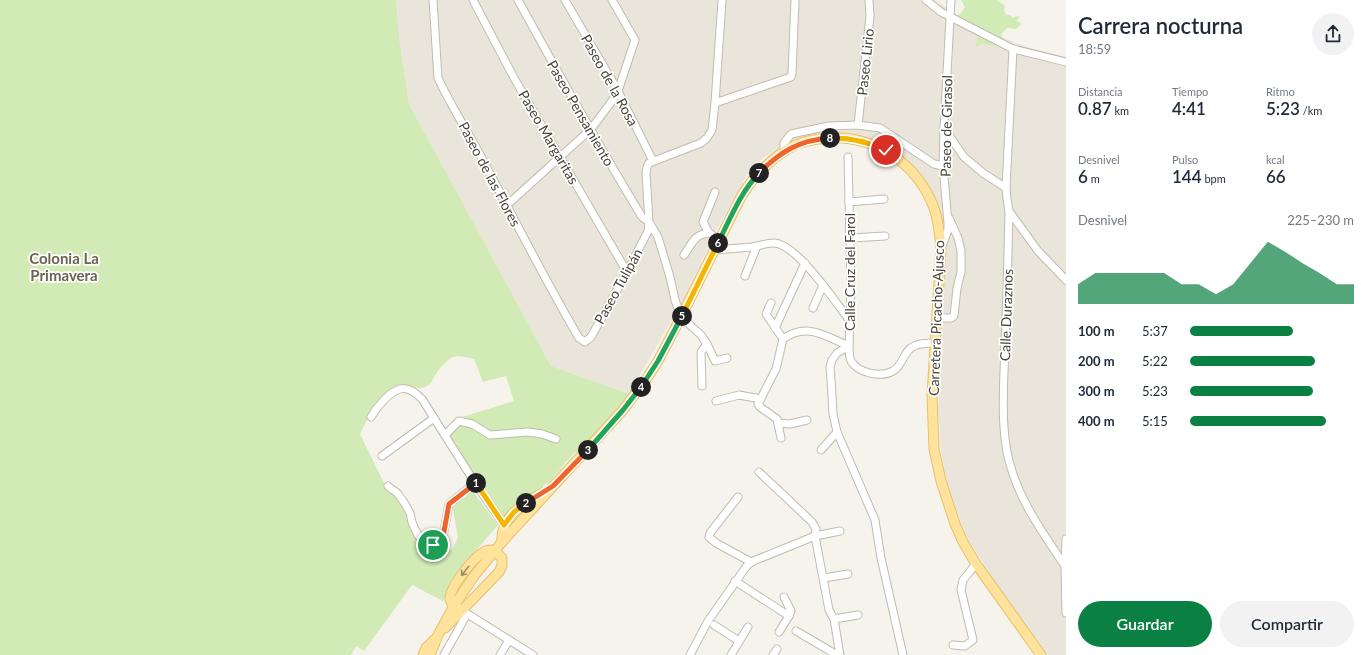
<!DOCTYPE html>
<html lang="es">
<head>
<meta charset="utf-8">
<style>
	body { margin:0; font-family:Lato,sans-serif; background:#f2f2f3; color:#1f2937; height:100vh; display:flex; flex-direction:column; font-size:15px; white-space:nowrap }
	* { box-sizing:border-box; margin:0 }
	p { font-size:13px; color:#747a83 }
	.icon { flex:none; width:22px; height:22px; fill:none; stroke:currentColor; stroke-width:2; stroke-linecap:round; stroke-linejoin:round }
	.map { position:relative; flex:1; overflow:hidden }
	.side { display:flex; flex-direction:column; background:#fff; width:300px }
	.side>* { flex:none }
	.pin { position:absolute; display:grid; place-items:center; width:34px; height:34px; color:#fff; margin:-17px; border:2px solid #fff; border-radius:50%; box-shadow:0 1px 4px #0007 }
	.km { position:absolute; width:20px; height:20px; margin:-10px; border-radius:50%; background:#222; color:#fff; font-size:11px; line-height:20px; text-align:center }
	.round { display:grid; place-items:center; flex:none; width:42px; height:42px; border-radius:21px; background:#f2f2f3 }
	.overview { display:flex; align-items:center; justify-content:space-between; height:68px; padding:0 12px }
	h1 { font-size:22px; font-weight:600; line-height:30px }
	.figures { display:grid; grid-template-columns:repeat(3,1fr); gap:6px; height:68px; padding:4px 12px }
	.figures div { display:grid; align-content:center }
	.figures b { font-size:17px; font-weight:600 }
	.figures small { font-size:11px; font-weight:400 }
	.figures p { font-size:11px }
	.chart { height:112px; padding:8px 12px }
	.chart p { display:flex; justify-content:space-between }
	.chart svg { width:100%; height:72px; margin-top:4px; fill:#0b8043; opacity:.7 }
	.cta { display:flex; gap:8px; margin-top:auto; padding:8px 12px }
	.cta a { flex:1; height:46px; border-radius:24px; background:#0b8043; color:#fff; font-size:16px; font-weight:600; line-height:46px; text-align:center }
	.cta a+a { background:#f2f2f3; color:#1f2937 }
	ul { padding:0 12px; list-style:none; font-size:13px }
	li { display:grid; grid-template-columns:64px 48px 1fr; align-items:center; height:30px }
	li i { height:10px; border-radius:5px; background:#0b8043 }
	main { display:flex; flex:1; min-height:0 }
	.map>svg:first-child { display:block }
	.residential { fill:#eae5da }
	.green { fill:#d2eab5 }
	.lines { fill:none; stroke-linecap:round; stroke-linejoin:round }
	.minor-casing { stroke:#c2bbae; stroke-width:9 }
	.major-casing { stroke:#e6c16a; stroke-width:11 }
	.minor { stroke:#fff; stroke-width:7 }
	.major { stroke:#ffe39c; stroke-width:9 }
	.oneway { stroke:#9c8c66 }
	.split-1-casing { stroke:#fff; stroke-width:8 }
	.split-2-casing { stroke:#fff; stroke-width:8 }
	.split-3-casing { stroke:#fff; stroke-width:8 }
	.split-4-casing { stroke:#fff; stroke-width:8 }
	.split-5-casing { stroke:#fff; stroke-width:8 }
	.split-6-casing { stroke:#fff; stroke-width:8 }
	.split-7-casing { stroke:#fff; stroke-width:8 }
	.split-8-casing { stroke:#fff; stroke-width:8 }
	.split-9-casing { stroke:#fff; stroke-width:8 }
	.split-1 { stroke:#f0652b; stroke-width:5 }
	.split-2 { stroke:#f5b400; stroke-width:5 }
	.split-3 { stroke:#f0652b; stroke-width:5 }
	.split-4 { stroke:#22a559; stroke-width:5 }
	.split-5 { stroke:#22a559; stroke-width:5 }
	.split-6 { stroke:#f5b400; stroke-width:5 }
	.split-7 { stroke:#22a559; stroke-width:5 }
	.split-8 { stroke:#f0652b; stroke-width:5 }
	.split-9 { stroke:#f5b400; stroke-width:5 }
	.labels { text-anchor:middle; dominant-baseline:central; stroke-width:3.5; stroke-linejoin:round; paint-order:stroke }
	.street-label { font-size:14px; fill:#4b4439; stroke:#fff }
	.neighbourhood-label { font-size:15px; font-weight:bold; fill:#6e6250; stroke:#fff }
</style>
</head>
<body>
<main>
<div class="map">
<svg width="1066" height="655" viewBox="0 0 1066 655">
	<rect width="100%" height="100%" fill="#f6f3ec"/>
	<polygon class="residential" points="396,0 934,0 982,30 1027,47 1066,58 1066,655 1048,655 995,582 968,539 956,510 947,485 941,451 938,409 946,253 943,231 908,162 886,146 860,137 843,134 816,134 789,142 763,158 746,177 715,233 685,297 629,394 551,366 409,104 399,37"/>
	<g class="green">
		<path d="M0,0H396L399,37L409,104L551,366L629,394L588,444L573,454L549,482L512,506L503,518L496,511L481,484L450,437L449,433L462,417L514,401L506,376L483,382L474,359C468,358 459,355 453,357C450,358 448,360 445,363C428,378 437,393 405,386L374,406L360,434L387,489C393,494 397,499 401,505C409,520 413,541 430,549C436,551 445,550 452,550L458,537L452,505L470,492H472L474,493L498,525L465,563L443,601L412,585L364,651L356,646L351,655H0Z"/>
		<path d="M961,0H997L1005,6L1004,11L1006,14L1011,16L1013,18L1017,16L1020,17L1016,21L1022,24L1016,29L1007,28L1001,35L1004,41C998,45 988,46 982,43L976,47L977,39L980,34L954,18L961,13L965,7Z"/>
	</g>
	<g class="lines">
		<g class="minor-casing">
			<g id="minor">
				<path d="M433,0L438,78C452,108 471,137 486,166C517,224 546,282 579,338L585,342L591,337L627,272L648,231L649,222L642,217C599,146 558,73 518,0"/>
				<polyline points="473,0 514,78 627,272"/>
				<polyline points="565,0 618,91 653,161"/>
				<polyline points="722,0 715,103 712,130 707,138 701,143 649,163 647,167 646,173 649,222 658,237 670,277 675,300 681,317 701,335 707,344 715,361 727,358"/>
				<polyline points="926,0 941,12 1013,49 1066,62"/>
				<path d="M1013,49L1006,188L1007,199L1009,211C1008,255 1007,300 1005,344C1004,384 999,434 1012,471C1023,506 1045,536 1065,566"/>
				<polyline points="715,103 791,77 792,73 795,0"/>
				<polyline points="858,125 870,16 869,0"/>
				<polyline points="944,128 964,157 983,173 1006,188"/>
				<polyline points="784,152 784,143 791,134 829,126 858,125 880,128 934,164 943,166"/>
				<polyline points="848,157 851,287 849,346 837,353 832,360 830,367 831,379 833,414 837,432 875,520 881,558 903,655"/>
				<polyline points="715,192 703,222 709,233 720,240"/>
				<polyline points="849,202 884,199"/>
				<polyline points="507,205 591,129 612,101 618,91 635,40 612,0"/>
				<polyline points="1009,211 1038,251 1066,280"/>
				<polyline points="851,238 885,236"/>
				<polyline points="942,246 948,230 948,223 943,166 944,128 951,0"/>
				<path d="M715,250C727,249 740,248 752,247C759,246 766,243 773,243C796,242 836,303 850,321"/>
				<path d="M684,255C692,244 694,234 709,233"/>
				<polyline points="745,276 757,246"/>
				<polyline points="771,303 766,314 783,339"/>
				<polyline points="813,308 823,285"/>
				<polyline points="936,318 951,318 954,316 957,288 961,272 961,251 958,238 949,218"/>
				<polyline points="775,328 805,263"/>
				<path d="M783,339C807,322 825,336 849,346C849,351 849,356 851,361C858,373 881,378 893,371C903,366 903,351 914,346C920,343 928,343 935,343"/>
				<polyline points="702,386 701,352 707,344"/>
				<polyline points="716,401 739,395 761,399"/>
				<path d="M371,417C376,408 389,392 400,389C408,387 417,394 422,399L475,483L504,525"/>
				<polyline points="778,423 790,424 807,420"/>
				<polyline points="445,435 459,421 472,424 490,435 528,432 542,434 556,439"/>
				<polyline points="781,438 777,419 760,407 758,404 776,369 783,339"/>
				<polyline points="821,450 837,432"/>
				<polyline points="382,456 434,418"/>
				<polyline points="759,472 812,522 816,529 815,536 829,610 834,619 840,655"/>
				<path d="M388,486C391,490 395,490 398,494C402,499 407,507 410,513C411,516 411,519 412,522C418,538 424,548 442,542L449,504L475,483"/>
				<polyline points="738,497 710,533 709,537 716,543 751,562"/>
				<polyline points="1066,539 1065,566 1066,613"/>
				<polyline points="824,578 848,574"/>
				<polyline points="735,581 789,616 779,632"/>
				<polyline points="784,597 791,611 789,616"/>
				<polyline points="458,608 533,655"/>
				<polyline points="834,619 858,615"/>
				<polyline points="714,625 739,641"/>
				<polyline points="796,631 837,655"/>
				<polyline points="953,645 965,646 973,640 961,590 963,580 976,564"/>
				<polyline points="444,655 467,614"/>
				<polyline points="500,655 509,640"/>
				<polyline points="690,655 708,621 746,567 751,562 815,536 840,531"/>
				<polyline points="731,655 748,627"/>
				<polyline points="773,655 777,649"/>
			</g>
		</g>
		<g class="major-casing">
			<g id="major">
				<path d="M502,542C500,516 524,503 544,492"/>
				<path d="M445,628L499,572L502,566V558L495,551C492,550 489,549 486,551C475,555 451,586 450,598C450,601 452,604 454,606"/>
				<polyline points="423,655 426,648 435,639"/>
				<path d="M430,655L438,635L454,606L474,576L502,542L623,410L647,378L658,361L681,317L742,195C754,176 774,155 795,145C805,141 816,139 827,138C875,135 917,163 934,208C939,222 940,236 941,250L932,395L934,449L941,481L955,524L963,542L976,564L1041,655"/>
			</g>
		</g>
		<use href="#minor" class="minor"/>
		<use href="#major" class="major"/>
	</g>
	<defs><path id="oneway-shaft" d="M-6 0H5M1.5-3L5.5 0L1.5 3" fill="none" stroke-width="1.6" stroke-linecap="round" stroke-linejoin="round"/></defs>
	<use class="oneway" href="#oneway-shaft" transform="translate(465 571) rotate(128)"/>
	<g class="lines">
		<g class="split-1-casing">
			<polyline id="split-1" points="433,545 442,542 449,504 476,483"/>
		</g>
		<g class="split-2-casing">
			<polyline id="split-2" points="476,483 504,525 514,512 526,503"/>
		</g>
		<g class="split-3-casing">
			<polyline id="split-3" points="526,503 553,486 588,450"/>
		</g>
		<g class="split-4-casing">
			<polyline id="split-4" points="588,450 623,410 641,387"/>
		</g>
		<g class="split-5-casing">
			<polyline id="split-5" points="641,387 658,361 682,316"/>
		</g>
		<g class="split-6-casing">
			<polyline id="split-6" points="682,316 718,243"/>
		</g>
		<g class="split-7-casing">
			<path id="split-7" d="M718,243C730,219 740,193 759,173"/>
		</g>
		<g class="split-8-casing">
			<path id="split-8" d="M759,173C781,151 800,140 830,138"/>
		</g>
		<g class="split-9-casing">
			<path id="split-9" d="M830,138C850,137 868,142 886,150"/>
		</g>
		<use href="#split-1" class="split-1"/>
		<use href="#split-2" class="split-2"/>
		<use href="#split-3" class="split-3"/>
		<use href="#split-4" class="split-4"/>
		<use href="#split-5" class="split-5"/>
		<use href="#split-6" class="split-6"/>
		<use href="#split-7" class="split-7"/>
		<use href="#split-8" class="split-8"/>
		<use href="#split-9" class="split-9"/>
	</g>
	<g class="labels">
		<g class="street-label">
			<text transform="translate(865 62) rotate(-84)">Paseo Lirio</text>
			<text transform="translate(610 80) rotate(61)">Paseo de la Rosa</text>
			<text transform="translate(581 113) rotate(60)">Paseo Pensamiento</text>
			<text transform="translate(946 126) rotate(-89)">Paseo de Girasol</text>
			<text transform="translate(549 137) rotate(60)">Paseo Margaritas</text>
			<text transform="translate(490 174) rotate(62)">Paseo de las Flores</text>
			<text transform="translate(849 272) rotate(-90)">Calle Cruz del Farol</text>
			<text transform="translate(618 286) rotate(-61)">Paseo Tulipán</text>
			<text transform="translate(1006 315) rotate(-88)">Calle Duraznos</text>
			<text transform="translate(936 318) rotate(-88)">Carretera Picacho-Ajusco</text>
		</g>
		<g class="neighbourhood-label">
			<text x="64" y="258">Colonia La<tspan x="64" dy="17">Primavera</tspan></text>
		</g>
	</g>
</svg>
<div class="pin" style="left:433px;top:545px;background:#1e9e55"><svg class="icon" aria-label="arrive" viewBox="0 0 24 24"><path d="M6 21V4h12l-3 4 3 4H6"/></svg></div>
<div class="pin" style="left:886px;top:150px;background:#d93025"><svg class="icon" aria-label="check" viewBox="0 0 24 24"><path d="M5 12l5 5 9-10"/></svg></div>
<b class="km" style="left:476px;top:483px">1</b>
<b class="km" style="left:526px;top:503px">2</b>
<b class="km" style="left:588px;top:450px">3</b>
<b class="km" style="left:641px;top:387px">4</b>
<b class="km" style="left:682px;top:316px">5</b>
<b class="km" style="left:718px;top:243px">6</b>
<b class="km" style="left:759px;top:173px">7</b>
<b class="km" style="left:830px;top:138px">8</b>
</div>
<section class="side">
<div class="overview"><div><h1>Carrera nocturna</h1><p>18:59</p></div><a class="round"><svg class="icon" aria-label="share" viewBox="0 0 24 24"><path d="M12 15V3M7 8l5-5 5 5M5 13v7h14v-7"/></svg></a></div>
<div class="figures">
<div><p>Distancia</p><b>0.87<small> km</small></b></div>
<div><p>Tiempo</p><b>4:41</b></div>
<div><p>Ritmo</p><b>5:23<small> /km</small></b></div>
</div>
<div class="figures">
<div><p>Desnivel</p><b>6<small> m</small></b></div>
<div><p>Pulso</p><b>144<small> bpm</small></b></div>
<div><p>kcal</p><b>66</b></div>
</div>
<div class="chart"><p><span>Desnivel</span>225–230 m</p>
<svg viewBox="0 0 160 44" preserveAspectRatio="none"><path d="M0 44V32L10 25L20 25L30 25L40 25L50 25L60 32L70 32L80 38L90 32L100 19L110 6L120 12L130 19L140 25L150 32L160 32V44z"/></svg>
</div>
<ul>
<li><b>100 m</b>5:37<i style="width:63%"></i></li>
<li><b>200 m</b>5:22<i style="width:76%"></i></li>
<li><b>300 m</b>5:23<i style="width:75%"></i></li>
<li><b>400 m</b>5:15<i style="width:83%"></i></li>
</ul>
<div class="cta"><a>Guardar</a><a>Compartir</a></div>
</section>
</main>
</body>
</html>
